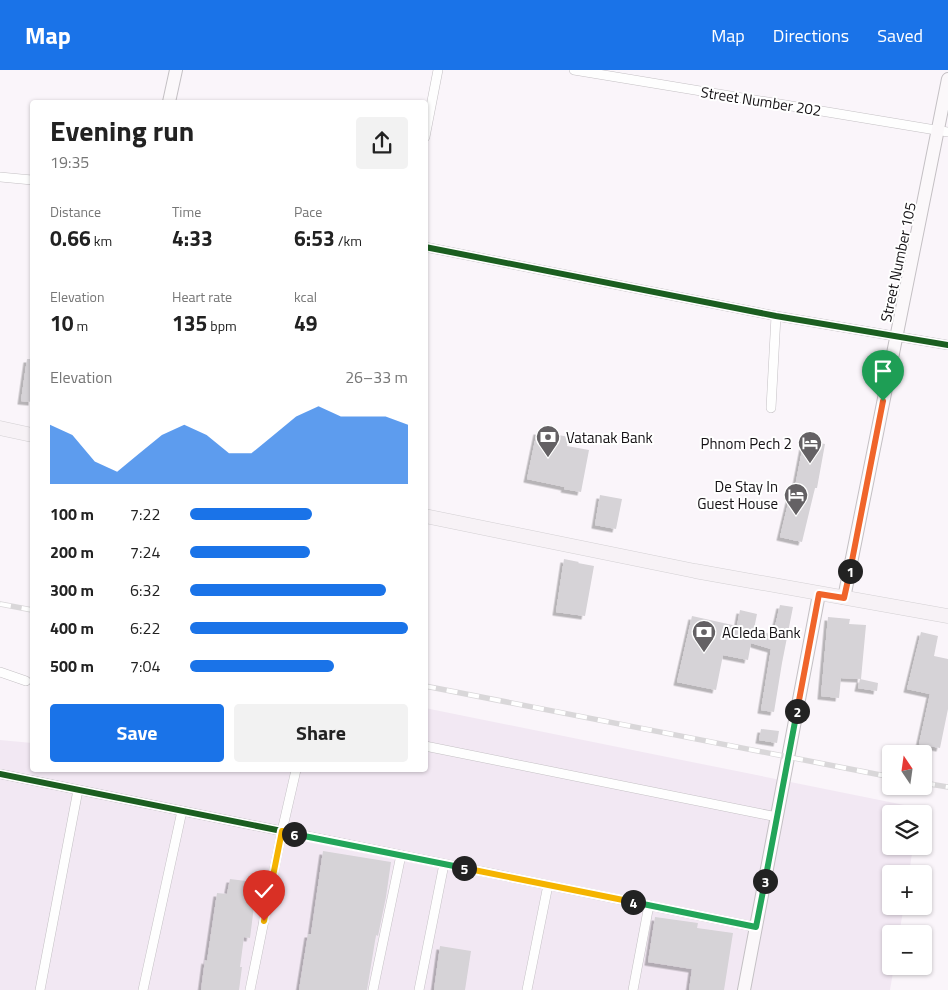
<!DOCTYPE html>
<html lang="en">
<head>
<meta charset="utf-8">
<style>
	body { margin:0; font-family:"Titillium Web",sans-serif; background:#f2f2f2; color:#222; height:100vh; display:flex; flex-direction:column; font-size:19px; white-space:nowrap }
	* { box-sizing:border-box; margin:0 }
	p { font-size:16px; color:#767676 }
	.icon { flex:none; width:28px; height:28px; fill:none; stroke:currentColor; stroke-width:2; stroke-linecap:round; stroke-linejoin:round }
	.map { position:relative; flex:1; overflow:hidden }
	.panel { position:absolute; left:30px; top:30px; width:398px; height:672px; display:flex; flex-direction:column; background:#fff; border-radius:5px; box-shadow:0 1px 4px #0004 }
	.panel>* { flex:none }
	.needle { width:32px; rotate:347deg }
	.controls { position:absolute; left:882px; top:675px; display:grid; gap:10px }
	.controls a { display:grid; place-items:center; width:50px; height:50px; border-radius:5px; background:#fff; box-shadow:0 1px 4px #0004; font-size:25px }
	.pin { position:absolute; display:grid; place-items:center; width:42px; height:42px; color:#fff; margin:-51px -21px; border-radius:50% 50% 50% 0; rotate:-45deg; box-shadow:0 0 5px #0007 }
	.pin .icon { rotate:45deg }
	.km { position:absolute; width:25px; height:25px; margin:-12px; border-radius:50%; background:#222; color:#fff; font-size:14px; line-height:25px; text-align:center }
	.round { display:grid; place-items:center; flex:none; width:52px; height:52px; border-radius:5px; background:#f2f2f2 }
	.headline { display:flex; align-items:center; justify-content:space-between; height:85px; padding:0 20px }
	h1 { font-size:28px; font-weight:700; line-height:38px }
	.metrics { display:grid; grid-template-columns:repeat(3,1fr); gap:8px; height:85px; padding:5px 20px }
	.metrics div { display:grid; align-content:center }
	.metrics b { font-size:21px; font-weight:700 }
	.metrics small { font-size:14px; font-weight:400 }
	.metrics p { font-size:14px }
	.chart { height:140px; padding:10px 20px }
	.chart p { display:flex; justify-content:space-between }
	.chart svg { width:100%; height:90px; margin-top:5px; fill:#1a73e8; opacity:.7 }
	.cta { display:flex; gap:10px; margin-top:auto; padding:10px 20px }
	.cta a { flex:1; height:58px; border-radius:5px; background:#1a73e8; color:#fff; font-size:20px; font-weight:700; line-height:58px; text-align:center }
	.cta a+a { background:#f2f2f2; color:#222 }
	ul { padding:0 20px; list-style:none; font-size:16px }
	li { display:grid; grid-template-columns:80px 60px 1fr; align-items:center; height:38px }
	li i { height:12px; border-radius:6px; background:#1a73e8 }
	header { display:flex; align-items:center; gap:30px; box-sizing:border-box; height:70px; padding:0 25px; background:#1a73e8; color:#fff }
	header strong { font-size:24px }
	nav { display:flex; gap:28px; margin-inline-start:auto; font-size:18px }
	.map>svg:first-child { display:block }
	.built { fill:#f2e8f3 }
	.building { fill:#d6d3d7; filter:url(#shadow) }
	.lines { fill:none; stroke-linecap:round; stroke-linejoin:round }
	.street-casing { stroke:#c4c0c4; stroke-width:10 }
	.secondary-casing { stroke:#c4c0c4; stroke-width:14 }
	.primary-casing { stroke:#d3d0d3; stroke-width:15 }
	.street { stroke:#fefefe; stroke-width:9 }
	.secondary { stroke:#fbf8fa; stroke-width:12 }
	.primary { stroke:#f7f2f6; stroke-width:14 }
	.rail-casing { stroke:#d9d7d9; stroke-width:5.5 }
	.rail { stroke:#fff; stroke-width:4; stroke-dasharray:11; stroke-linecap:butt }
	.cycleway-casing { stroke:#fff; stroke-width:9 }
	.cycleway { stroke:#1b5e20; stroke-width:6 }
	.split-1-casing { stroke:#fff; stroke-width:10 }
	.split-2-casing { stroke:#fff; stroke-width:10 }
	.split-3-casing { stroke:#fff; stroke-width:10 }
	.split-4-casing { stroke:#fff; stroke-width:10 }
	.split-5-casing { stroke:#fff; stroke-width:10 }
	.split-6-casing { stroke:#fff; stroke-width:10 }
	.split-7-casing { stroke:#fff; stroke-width:10 }
	.split-1 { stroke:#f0652b; stroke-width:6 }
	.split-2 { stroke:#f0652b; stroke-width:6 }
	.split-3 { stroke:#22a559; stroke-width:6 }
	.split-4 { stroke:#22a559; stroke-width:6 }
	.split-5 { stroke:#f5b400; stroke-width:6 }
	.split-6 { stroke:#22a559; stroke-width:6 }
	.split-7 { stroke:#f5b400; stroke-width:6 }
	.labels { text-anchor:middle; dominant-baseline:central; stroke-width:4; stroke-linejoin:round; paint-order:stroke }
	.street-label { font-size:15px; fill:#141114; stroke:#fff }
	.poi-label { font-size:15px; fill:#141114; stroke:#fff; text-anchor:start }
</style>
</head>
<body>
<header>
<strong>Map</strong>
<nav><a>Map</a><a>Directions</a><a>Saved</a></nav>
</header>
<div class="map">
<svg width="948" height="920" viewBox="0 0 948 920">
	<defs>
		<filter id="shadow"><feDropShadow dx="-3.5" dy="3.5" stdDeviation="0" flood-color="#0004"/></filter>
	</defs>
	<rect width="100%" height="100%" fill="#faf5fa"/>
	<polygon class="built" points="425,638 919,738 918,744 891,744 891,776 913,776 909,804 891,804 891,836 904,836 899,864 891,864 891,896 894,896 890,920 0,920 0,670 32,673 32,700 425,700"/>
	<g class="building">
		<polygon points="27,289 32,289 32,332 21,331"/>
		<polygon points="537,361 569,367 567,376 589,380 581,422 564,419 565,417 527,409"/>
		<polygon points="804,370 825,374 817,418 815,418 802,472 780,467 791,421 794,422"/>
		<polygon points="600,425 622,429 616,459 595,455"/>
		<polygon points="564,489 579,492 578,493 594,496 585,546 556,542"/>
		<polygon points="780,535 793,537 782,593 774,642 761,640 771,579 751,573 748,590 723,585 716,620 677,612 692,546 737,556 740,540 757,544 754,559 773,565"/>
		<polygon points="828,547 850,549 849,554 866,555 861,609 841,608 839,628 821,626"/>
		<polygon points="921,562 938,566 934,586 948,589 948,639 940,678 919,674 930,624 907,619"/>
		<polygon points="860,609 878,613 877,621 858,618"/>
		<polygon points="761,659 779,661 777,673 759,670"/>
		<polygon points="323,781 391,792 386,827 378,866 376,865 367,920 299,920 308,864 311,864"/>
		<polygon points="230,809 254,812 251,835 254,836 250,868 244,867 240,897 242,897 239,920 201,920 205,890 207,891 217,823 227,824"/>
		<polygon points="655,847 698,853 697,858 733,863 724,920 689,920 692,899 648,892"/>
		<polygon points="440,876 471,881 465,920 434,920"/>
	</g>
	<g class="lines">
		<g class="street-casing">
			<g id="street">
				<polyline points="574,0 948,62"/>
				<polyline points="425,67 438,0"/>
				<polyline points="0,107 32,110"/>
				<polyline points="425,177 776,246 948,275"/>
				<polyline points="771,338 776,246"/>
				<polyline points="0,602 26,611"/>
				<polyline points="425,676 777,747"/>
				<polyline points="0,704 756,857"/>
				<polyline points="40,920 78,720"/>
				<polyline points="143,920 182,741"/>
				<polyline points="250,920 282,761 296,700"/>
				<polyline points="373,920 401,785"/>
				<polyline points="419,920 444,794"/>
				<polyline points="527,920 548,815"/>
				<polyline points="633,920 649,835"/>
			</g>
		</g>
		<g class="secondary-casing">
			<g id="secondary">
				<polyline points="169,32 176,0"/>
				<polyline points="844,528 948,9"/>
				<polyline points="744,920 819,524"/>
			</g>
		</g>
		<g class="primary-casing">
			<g id="primary">
				<polyline points="0,358 32,365"/>
				<polyline points="425,446 695,501 948,546"/>
			</g>
		</g>
		<use href="#street" class="street"/>
		<use href="#secondary" class="secondary"/>
		<use href="#primary" class="primary"/>
		<g class="rail-casing">
			<g id="rail">
				<polyline points="0,534 32,540"/>
				<polyline points="425,616 891,707"/>
				<polyline points="924,713 948,717"/>
			</g>
		</g>
		<use href="#rail" class="rail"/>
		<g class="cycleway-casing">
			<g id="cycleway">
				<polyline points="425,177 776,246 948,275"/>
				<polyline points="0,704 756,857"/>
			</g>
		</g>
		<use href="#cycleway" class="cycleway"/>
	</g>
	<g class="lines">
		<g class="split-1-casing">
			<polyline id="split-1" points="850,501 883,331"/>
		</g>
		<g class="split-2-casing">
			<polyline id="split-2" points="797,641 819,524 844,528 850,501"/>
		</g>
		<g class="split-3-casing">
			<polyline id="split-3" points="765,811 797,641"/>
		</g>
		<g class="split-4-casing">
			<polyline id="split-4" points="633,832 756,857 765,811"/>
		</g>
		<g class="split-5-casing">
			<polyline id="split-5" points="464,798 633,832"/>
		</g>
		<g class="split-6-casing">
			<polyline id="split-6" points="294,764 464,798"/>
		</g>
		<g class="split-7-casing">
			<polyline id="split-7" points="264,851 282,761 294,764"/>
		</g>
		<use href="#split-1" class="split-1"/>
		<use href="#split-2" class="split-2"/>
		<use href="#split-3" class="split-3"/>
		<use href="#split-4" class="split-4"/>
		<use href="#split-5" class="split-5"/>
		<use href="#split-6" class="split-6"/>
		<use href="#split-7" class="split-7"/>
	</g>
	<defs>
		<g id="bank-pin" transform="scale(1.25)"><path d="M0 17L-7.5 6A9.5 9.5 0 1 1 7.5 6Z" fill="#646164" stroke="#fff"/><path d="M-6-4H6V4H-6ZM0-2.3a2.3 2.3 0 1 0 0 4.6a2.3 2.3 0 1 0 0-4.6Z" fill="#fff"/></g>
		<g id="hotel-pin" transform="scale(1.25)"><path d="M0 17L-7.5 6A9.5 9.5 0 1 1 7.5 6Z" fill="#646164" stroke="#fff"/><path d="M-6-4.5h1.5V1H6V5H4.5V3h-9V5H-6ZM-4 0a1.8 1.8 0 1 1 3.6 0ZM.5 0V-2.5h3Q6-2.5 6 0Z" fill="#fff"/></g>
	</defs>
	<g fill-rule="evenodd">
		<use href="#bank-pin" x="548" y="367"/>
		<use href="#hotel-pin" x="810" y="373"/>
		<use href="#hotel-pin" x="796" y="425"/>
		<use href="#bank-pin" x="704" y="562"/>
	</g>
	<g class="labels">
		<g class="street-label">
			<text transform="translate(761 31) rotate(9)">Street Number 202</text>
			<text transform="translate(898 192) rotate(-78)">Street Number 105</text>
		</g>
		<g class="poi-label">
			<text x="566" y="367">Vatanak Bank</text>
			<text x="792" y="373" text-anchor="end">Phnom Pech 2</text>
			<text x="778" y="416" text-anchor="end">De Stay In<tspan x="778" dy="17">Guest House</tspan></text>
			<text x="722" y="562">ACleda Bank</text>
		</g>
	</g>
</svg>
<div class="controls">
<a><svg class="needle" viewBox="-14 -14 28 28"><path d="M0-13l5 13h-10z" fill="#e53935"/><path d="M0 13l5-13h-10z" fill="#767676"/></svg></a>
<a><svg class="icon" aria-label="layers" viewBox="0 0 24 24"><path d="M12 4l9 5-9 5-9-5zM3 14l9 5 9-5"/></svg></a>
<a>+</a>
<a>−</a>
</div>
<div class="pin" style="left:883px;top:331px;background:#1e9e55"><svg class="icon" aria-label="arrive" viewBox="0 0 24 24"><path d="M6 21V4h12l-3 4 3 4H6"/></svg></div>
<div class="pin" style="left:264px;top:851px;background:#d93025"><svg class="icon" aria-label="check" viewBox="0 0 24 24"><path d="M5 12l5 5 9-10"/></svg></div>
<b class="km" style="left:850px;top:501px">1</b>
<b class="km" style="left:797px;top:641px">2</b>
<b class="km" style="left:765px;top:811px">3</b>
<b class="km" style="left:633px;top:832px">4</b>
<b class="km" style="left:464px;top:798px">5</b>
<b class="km" style="left:294px;top:764px">6</b>
<section class="panel">
<div class="headline"><div><h1>Evening run</h1><p>19:35</p></div><a class="round"><svg class="icon" aria-label="share" viewBox="0 0 24 24"><path d="M12 15V3M7 8l5-5 5 5M5 13v7h14v-7"/></svg></a></div>
<div class="metrics">
<div><p>Distance</p><b>0.66<small> km</small></b></div>
<div><p>Time</p><b>4:33</b></div>
<div><p>Pace</p><b>6:53<small> /km</small></b></div>
</div>
<div class="metrics">
<div><p>Elevation</p><b>10<small> m</small></b></div>
<div><p>Heart rate</p><b>135<small> bpm</small></b></div>
<div><p>kcal</p><b>49</b></div>
</div>
<div class="chart"><p><span>Elevation</span>26–33 m</p>
<svg viewBox="0 0 160 44" preserveAspectRatio="none"><path d="M0 44V15L10 20L20 33L30 38L40 29L50 20L60 15L70 20L80 29L90 29L100 20L110 11L120 6L130 11L140 11L150 11L160 15V44z"/></svg>
</div>
<ul>
<li><b>100 m</b>7:22<i style="width:56%"></i></li>
<li><b>200 m</b>7:24<i style="width:55%"></i></li>
<li><b>300 m</b>6:32<i style="width:90%"></i></li>
<li><b>400 m</b>6:22<i style="width:100%"></i></li>
<li><b>500 m</b>7:04<i style="width:66%"></i></li>
</ul>
<div class="cta"><a>Save</a><a>Share</a></div>
</section>
</div>
</body>
</html>
